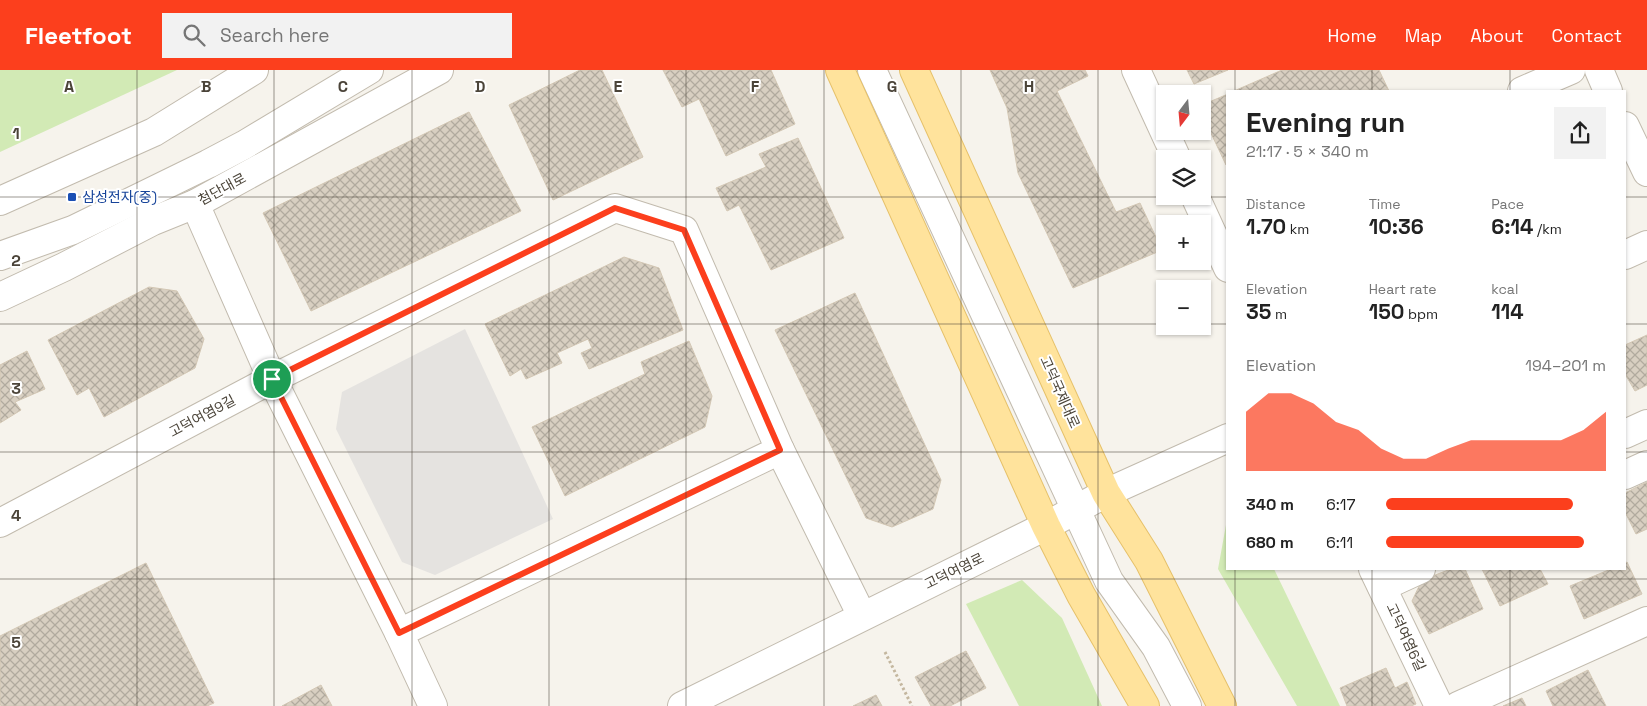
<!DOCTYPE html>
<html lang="en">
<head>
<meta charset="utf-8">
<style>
	body { margin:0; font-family:"Space Grotesk","Noto Sans KR",sans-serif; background:#f2f2f2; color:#222; height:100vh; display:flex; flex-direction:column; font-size:19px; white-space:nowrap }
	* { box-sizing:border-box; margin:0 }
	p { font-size:16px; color:#767676 }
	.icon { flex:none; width:28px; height:28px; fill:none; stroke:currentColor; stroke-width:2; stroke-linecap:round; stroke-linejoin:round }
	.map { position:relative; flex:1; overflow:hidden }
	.drawer { position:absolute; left:1226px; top:20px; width:400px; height:480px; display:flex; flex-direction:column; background:#fff; border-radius:0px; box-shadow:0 1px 4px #0004 }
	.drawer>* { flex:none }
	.needle { width:32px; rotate:196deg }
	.controls { position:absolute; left:1156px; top:15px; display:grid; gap:10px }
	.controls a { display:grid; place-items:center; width:55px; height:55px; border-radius:0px; background:#fff; box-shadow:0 1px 4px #0004; font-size:25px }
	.pin { position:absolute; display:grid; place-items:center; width:42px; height:42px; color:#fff; margin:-21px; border:2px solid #fff; border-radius:50%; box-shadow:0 1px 5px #0007 }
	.round { display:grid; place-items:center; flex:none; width:52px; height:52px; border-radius:0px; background:#f2f2f2 }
	.summary { display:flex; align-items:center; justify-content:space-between; height:85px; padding:0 20px }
	h1 { font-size:28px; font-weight:700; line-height:38px }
	.stats { display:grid; grid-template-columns:repeat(3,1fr); gap:8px; height:85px; padding:5px 20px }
	.stats div { display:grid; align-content:center }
	.stats b { font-size:21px; font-weight:700 }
	.stats small { font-size:14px; font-weight:400 }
	.stats p { font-size:14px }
	.chart { height:140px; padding:10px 20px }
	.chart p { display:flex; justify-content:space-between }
	.chart svg { width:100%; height:90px; margin-top:5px; fill:#fc3f1d; opacity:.7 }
	ul { padding:0 20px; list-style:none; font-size:16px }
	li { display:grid; grid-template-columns:80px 60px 1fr; align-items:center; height:38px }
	li i { height:12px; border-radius:6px; background:#fc3f1d }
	header { display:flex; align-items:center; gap:30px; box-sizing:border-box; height:70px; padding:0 25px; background:#fc3f1d; color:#fff }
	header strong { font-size:24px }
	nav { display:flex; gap:28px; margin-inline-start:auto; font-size:18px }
	.search { width:350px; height:45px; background:#f2f2f2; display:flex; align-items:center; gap:12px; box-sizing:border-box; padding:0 18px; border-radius:0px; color:#767676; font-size:19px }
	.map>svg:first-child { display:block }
	.grass { fill:#d2eab5 }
	.parking { fill:#e5e3e0 }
	.building { fill:url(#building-cross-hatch); stroke:#d3c7b4 }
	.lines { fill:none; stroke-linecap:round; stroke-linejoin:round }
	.minor-casing { stroke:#c2bbae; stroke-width:30 }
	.major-casing { stroke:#e6c16a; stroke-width:30 }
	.path { stroke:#c4b79f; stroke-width:3; stroke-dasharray:2.5 2.5; stroke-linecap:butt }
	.minor { stroke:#fff; stroke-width:28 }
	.major { stroke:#ffe39c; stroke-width:28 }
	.route-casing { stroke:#fff; stroke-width:10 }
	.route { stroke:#fc3f1d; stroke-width:6 }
	.grid { fill:none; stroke:#4b4439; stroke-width:1; stroke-opacity:0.55 }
	.transit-dot { fill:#1a4fb4; stroke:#fff; stroke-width:2 }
	.labels { text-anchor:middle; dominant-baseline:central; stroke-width:4; stroke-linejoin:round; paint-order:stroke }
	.street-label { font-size:14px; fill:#4b4439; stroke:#fff }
	.transit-label { font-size:14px; fill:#164399; stroke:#fff; text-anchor:start }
	.grid-label { font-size:16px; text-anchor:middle; font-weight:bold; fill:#4b4439; stroke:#fff; stroke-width:4; stroke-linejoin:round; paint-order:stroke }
</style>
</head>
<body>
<header>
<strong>Fleetfoot</strong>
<div class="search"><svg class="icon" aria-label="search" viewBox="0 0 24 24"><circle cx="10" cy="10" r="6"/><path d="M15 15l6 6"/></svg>Search here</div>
<nav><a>Home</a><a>Map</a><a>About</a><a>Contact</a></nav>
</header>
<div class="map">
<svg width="1647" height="636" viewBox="0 0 1647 636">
	<defs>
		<pattern id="building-cross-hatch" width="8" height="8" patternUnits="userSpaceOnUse" patternTransform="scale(1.25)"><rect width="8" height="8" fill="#d8cfc1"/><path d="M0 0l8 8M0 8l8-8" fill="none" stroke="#b1aa9e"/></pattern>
	</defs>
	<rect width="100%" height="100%" fill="#f6f3ec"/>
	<g class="grass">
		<polygon points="0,0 177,0 0,82"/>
		<polygon points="1227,454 1228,499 1274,499 1340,636 1297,636 1218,499 1226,455"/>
		<polygon points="1022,510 1062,548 1102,636 1019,636 966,534"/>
	</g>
	<polygon class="parking" points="465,259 553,449 435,505 402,492 336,359 342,322"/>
	<g class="building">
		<polygon points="580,0 602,0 643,87 553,130 509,35"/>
		<polygon points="663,0 771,0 795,54 726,86 699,29 682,37"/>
		<polygon points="990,0 1085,0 1088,6 1057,21 1116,142 1140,133 1162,180 1073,218 1018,103 1007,38"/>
		<polygon points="1187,0 1228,0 1194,14"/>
		<polygon points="1282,0 1379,0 1389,21 1234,21"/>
		<polygon points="1228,24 1228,96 1226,95 1202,44 1202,35"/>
		<polygon points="469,42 521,141 311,241 263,143"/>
		<polygon points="798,68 844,168 771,200 739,135 727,141 716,118 766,97 759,84"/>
		<polygon points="624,187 659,198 683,260 589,299 581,283 592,278 588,269 557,283 562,293 526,309 521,299 510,306 485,254"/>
		<polygon points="149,217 177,221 204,269 195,298 104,347 89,318 77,325 48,270"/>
		<polygon points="855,223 941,410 933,439 892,457 866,448 775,260"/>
		<polygon points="1647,265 1647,315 1635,321 1625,304 1625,275"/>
		<polygon points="689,271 712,326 705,357 565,426 532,357 645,304 641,292"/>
		<polygon points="27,281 45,319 15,332 21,340 0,353 0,295"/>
		<polygon points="1647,412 1647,459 1636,464 1625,442 1625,423"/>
		<polygon points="1627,492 1642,524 1584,549 1570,516 1611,499 1625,499 1625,493"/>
		<polygon points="146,493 214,633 207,636 1,636 0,633 0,566"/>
		<polygon points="1451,499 1465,499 1483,539 1429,564 1412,531 1422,510"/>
		<polygon points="1482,499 1540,499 1548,514 1500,536"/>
		<polygon points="966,581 986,618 950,636 931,636 915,607"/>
		<polygon points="1386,598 1395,618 1407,612 1416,634 1411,636 1347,636 1340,618"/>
		<polygon points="1588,600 1606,636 1553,636 1546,621"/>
		<polygon points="321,615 332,636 282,636"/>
		<polygon points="876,625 882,636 853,636"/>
		<polygon points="1522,628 1526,636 1503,636"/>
	</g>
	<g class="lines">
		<g class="minor-casing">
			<g id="minor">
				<polyline points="872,0 1109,511 1156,577 1187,636"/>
				<polyline points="1136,0 1177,89"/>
				<polyline points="1599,0 1608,21"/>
				<polyline points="1522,21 1571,0"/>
				<polyline points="1625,56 1647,102"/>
				<polyline points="1195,126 1228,198"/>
				<polyline points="0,131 154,62 254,0"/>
				<polyline points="195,134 272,309 399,563"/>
				<polyline points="1625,185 1647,175"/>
				<polyline points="0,186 73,160 208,94 244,75 369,0"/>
				<polyline points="0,227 64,197 153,151 195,134 439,0"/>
				<polyline points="1625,364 1647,354"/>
				<polyline points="780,380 862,546"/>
				<polyline points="1625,405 1647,395"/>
				<polyline points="0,453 272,309 615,138 684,160 780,380 399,563 433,636"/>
				<polyline points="1373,499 1439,636"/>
				<polyline points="1382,517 1421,499"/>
				<polyline points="682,636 1046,456 1106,423 1228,368"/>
				<polyline points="1458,636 1647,551"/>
			</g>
		</g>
		<g class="major-casing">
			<g id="major">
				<polyline points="840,0 1046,456 1081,525 1145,636"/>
				<polyline points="914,0 1106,423 1149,491 1222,636"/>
			</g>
		</g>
		<polyline class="path" points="885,582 912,636"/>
		<use href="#minor" class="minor"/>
		<use href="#major" class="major"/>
	</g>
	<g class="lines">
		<g class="route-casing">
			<polygon id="route" points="615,138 684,160 780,380 399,563 272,309"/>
		</g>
		<use href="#route" class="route"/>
	</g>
	<path class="grid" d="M137,0V636M274,0V636M412,0V636M549,0V636M686,0V636M824,0V636M961,0V636M1098,0V636M1235,0V21M1372,0V21M1510,0V21M0,127H1228M1625,127H1647M0,254H1165M1202,254H1228M1625,254H1647M0,382H1228M1625,382H1647M1235,499V636M1372,499V636M1510,499V636M0,509H1647"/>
	<rect class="transit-dot" x="67" y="122" width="10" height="10" rx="2.5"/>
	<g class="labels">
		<g class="street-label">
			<text transform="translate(222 119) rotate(-28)">첨단대로</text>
			<text transform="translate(1060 322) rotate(66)">고덕국제대로</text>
			<text transform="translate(202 346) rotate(-28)">고덕여염9길</text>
			<text transform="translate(954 501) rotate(-26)">고덕여염로</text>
			<text transform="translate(1406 567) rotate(65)">고덕여염6길</text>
		</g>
		<g class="transit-label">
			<text x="82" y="127">삼성전자(중)</text>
		</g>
	</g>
	<g class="grid-label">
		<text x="69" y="22">A</text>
		<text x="206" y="22">B</text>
		<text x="343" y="22">C</text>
		<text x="480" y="22">D</text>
		<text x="618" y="22">E</text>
		<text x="755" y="22">F</text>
		<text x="892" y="22">G</text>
		<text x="1029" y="22">H</text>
		<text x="16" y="69">1</text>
		<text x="16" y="196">2</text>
		<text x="16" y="324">3</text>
		<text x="16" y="451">4</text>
		<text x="16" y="578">5</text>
	</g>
</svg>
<div class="controls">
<a><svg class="needle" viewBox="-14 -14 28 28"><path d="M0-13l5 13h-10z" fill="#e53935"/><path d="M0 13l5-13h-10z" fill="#767676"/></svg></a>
<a><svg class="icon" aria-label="layers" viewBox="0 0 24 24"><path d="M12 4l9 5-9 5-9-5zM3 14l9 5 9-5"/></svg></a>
<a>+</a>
<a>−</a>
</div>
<div class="pin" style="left:272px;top:309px;background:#1e9e55"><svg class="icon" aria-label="arrive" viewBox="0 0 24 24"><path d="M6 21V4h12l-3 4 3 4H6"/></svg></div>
<section class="drawer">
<div class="summary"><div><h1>Evening run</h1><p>21:17 · 5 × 340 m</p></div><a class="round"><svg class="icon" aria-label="share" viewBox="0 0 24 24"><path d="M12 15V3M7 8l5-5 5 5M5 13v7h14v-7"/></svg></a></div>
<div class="stats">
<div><p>Distance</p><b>1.70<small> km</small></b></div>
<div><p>Time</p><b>10:36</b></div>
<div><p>Pace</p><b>6:14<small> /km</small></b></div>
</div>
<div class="stats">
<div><p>Elevation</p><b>35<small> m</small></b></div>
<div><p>Heart rate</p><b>150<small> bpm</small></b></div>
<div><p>kcal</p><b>114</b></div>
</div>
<div class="chart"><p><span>Elevation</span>194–201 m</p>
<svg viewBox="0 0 160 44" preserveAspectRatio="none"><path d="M0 44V15L10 6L20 6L30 11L40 20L50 24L60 33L70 38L80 38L90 33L100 29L110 29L120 29L130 29L140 29L150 24L160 15V44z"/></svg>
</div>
<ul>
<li><b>340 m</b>6:17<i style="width:85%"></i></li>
<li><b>680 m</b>6:11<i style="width:90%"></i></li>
</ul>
</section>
</div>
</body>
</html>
